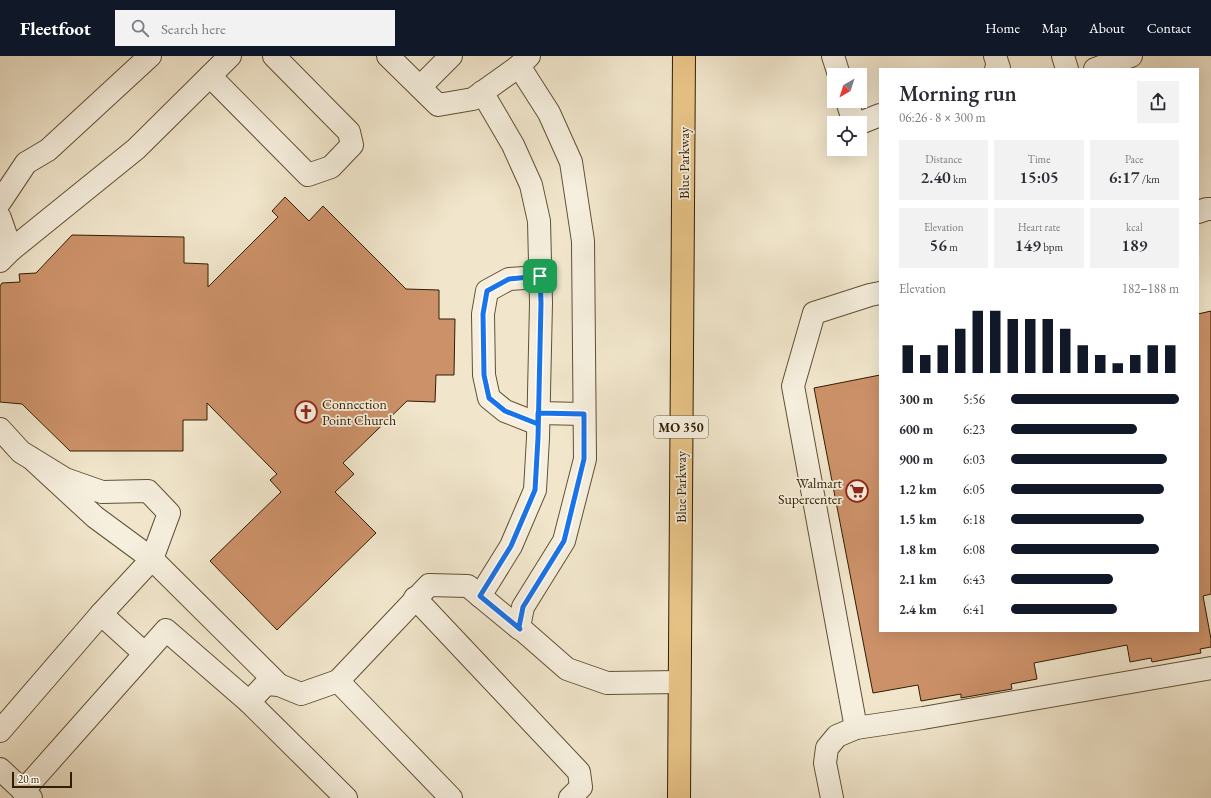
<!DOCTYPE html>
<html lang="en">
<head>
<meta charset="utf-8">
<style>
	body { margin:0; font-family:"EB Garamond",serif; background:#f2f2f3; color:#2b2b33; height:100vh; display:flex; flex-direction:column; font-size:15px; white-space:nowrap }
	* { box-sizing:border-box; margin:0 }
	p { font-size:13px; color:#7c7c81 }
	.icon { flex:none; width:22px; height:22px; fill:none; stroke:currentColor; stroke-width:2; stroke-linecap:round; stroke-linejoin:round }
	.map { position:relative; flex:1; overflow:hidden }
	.side { position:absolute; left:879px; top:12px; width:320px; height:564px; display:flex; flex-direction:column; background:#fff; border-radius:0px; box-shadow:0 4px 16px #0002 }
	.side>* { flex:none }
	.needle { width:26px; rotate:219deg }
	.tools { position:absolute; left:827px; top:12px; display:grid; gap:8px }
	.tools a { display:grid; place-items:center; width:40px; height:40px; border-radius:0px; background:#fff; box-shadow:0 4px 16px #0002; font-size:20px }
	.scale { position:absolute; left:12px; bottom:10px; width:60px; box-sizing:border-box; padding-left:4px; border:2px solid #301e02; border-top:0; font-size:11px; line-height:14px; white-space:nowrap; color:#301e02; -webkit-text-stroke:3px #f6efde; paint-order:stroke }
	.pin { position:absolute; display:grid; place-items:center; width:34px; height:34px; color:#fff; margin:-17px; border-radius:8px; box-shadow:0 2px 6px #0006 }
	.round { display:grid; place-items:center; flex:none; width:42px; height:42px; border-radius:0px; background:#f2f2f3 }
	.overview { display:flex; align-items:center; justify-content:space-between; height:68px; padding:0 20px }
	h1 { font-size:22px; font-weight:600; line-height:30px }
	.figures { display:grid; grid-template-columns:repeat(3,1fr); gap:6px; height:68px; padding:4px 20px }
	.figures div { display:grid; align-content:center; border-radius:0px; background:#f2f2f3; text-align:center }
	.figures b { font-size:17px; font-weight:600 }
	.figures small { font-size:11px; font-weight:400 }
	.figures p { font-size:11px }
	.chart { height:112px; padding:8px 20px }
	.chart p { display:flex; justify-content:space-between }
	.chart svg { width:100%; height:72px; margin-top:4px; stroke:#111827; stroke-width:6 }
	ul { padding:0 20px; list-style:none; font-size:13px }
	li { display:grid; grid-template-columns:64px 48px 1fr; align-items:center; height:30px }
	li i { height:10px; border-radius:5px; background:#111827 }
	header { display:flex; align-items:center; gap:24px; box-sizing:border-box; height:56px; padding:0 20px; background:#111827; color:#fff }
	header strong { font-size:19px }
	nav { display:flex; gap:22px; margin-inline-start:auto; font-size:14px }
	.search { width:280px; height:36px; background:#f2f2f3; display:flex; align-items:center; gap:10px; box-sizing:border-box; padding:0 14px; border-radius:0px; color:#7c7c81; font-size:15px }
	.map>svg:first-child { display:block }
	.building { fill:#cc9169; stroke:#301e02 }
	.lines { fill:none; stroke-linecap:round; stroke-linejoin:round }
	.minor-casing { stroke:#605034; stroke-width:24 }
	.highway-casing { stroke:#301e02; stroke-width:24 }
	.minor { stroke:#f6efde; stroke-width:22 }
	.highway { stroke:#e8c386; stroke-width:22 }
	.route-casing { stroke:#fff; stroke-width:8 }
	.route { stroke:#1a73e8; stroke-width:5 }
	.labels { text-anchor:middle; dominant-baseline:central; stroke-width:3.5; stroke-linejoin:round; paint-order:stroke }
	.shield { fill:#f6efde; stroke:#6b5d44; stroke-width:1 }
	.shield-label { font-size:13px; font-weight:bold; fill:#301e02 }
	.street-label { font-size:14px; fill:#301e02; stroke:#f6efde }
	.poi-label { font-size:14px; fill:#301e02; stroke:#f6efde; text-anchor:start }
</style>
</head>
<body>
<header>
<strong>Fleetfoot</strong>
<div class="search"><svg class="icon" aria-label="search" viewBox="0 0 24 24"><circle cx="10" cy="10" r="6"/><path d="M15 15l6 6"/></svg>Search here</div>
<nav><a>Home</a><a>Map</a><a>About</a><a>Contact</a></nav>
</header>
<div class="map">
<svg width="1211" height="742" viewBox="0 0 1211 742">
	<rect width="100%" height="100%" fill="#f1e6cc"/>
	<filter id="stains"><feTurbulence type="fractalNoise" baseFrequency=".005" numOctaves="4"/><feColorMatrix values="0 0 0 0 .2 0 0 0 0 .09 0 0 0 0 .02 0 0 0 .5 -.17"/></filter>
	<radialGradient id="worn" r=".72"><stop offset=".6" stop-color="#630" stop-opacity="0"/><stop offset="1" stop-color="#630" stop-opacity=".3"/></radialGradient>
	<g class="building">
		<polygon points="285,141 309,165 323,150 406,233 439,234 439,263 455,263 454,319 436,319 435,346 407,345 343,407 354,418 335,436 376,477 277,574 210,505 281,436 270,424 277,418 207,347 207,364 183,364 183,395 70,395 22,348 0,346 0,230 2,227 20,226 19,218 36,217 72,179 184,181 184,207 208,208 208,231 278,161 272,155"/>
		<polygon points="1211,255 1211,538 1203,540 1211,583 1211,591 1200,593 1201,597 1152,606 1151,602 1130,606 1127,589 1034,607 1037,623 1011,628 1012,633 961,642 961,638 921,645 918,629 873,637 814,332 880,319 880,575 1198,575 1198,258"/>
	</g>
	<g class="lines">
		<g class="minor-casing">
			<g id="minor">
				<polyline points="388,0 438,49 473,43 519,10"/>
				<polyline points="529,0 519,10 549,57 571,106 583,185 585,403 564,485 523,551 519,571 567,613 607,627 679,626"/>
				<polyline points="833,0 839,19"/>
				<polyline points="995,0 999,12 996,13"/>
				<polyline points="1063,0 1067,13"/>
				<polyline points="1095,13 1131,0"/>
				<polyline points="210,20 308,119 331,111 352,89 349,76 274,0"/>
				<polyline points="420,31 451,0"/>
				<polyline points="847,45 854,67"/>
				<polyline points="860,67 880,59"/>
				<polyline points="0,146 26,107 48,94 150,0"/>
				<polyline points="1198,156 1207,153 1211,153"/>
				<polyline points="0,162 11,194 0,205"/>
				<polyline points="11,194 136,93 230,0"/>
				<polyline points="538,357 584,358"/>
				<polyline points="538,368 505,355 489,342 484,319 483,258 487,235 509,223 540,221"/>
				<polyline points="0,373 21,396 65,423 102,436 148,435 169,457 152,503 95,461 31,402"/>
				<polyline points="480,540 511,490 535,434 538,382 541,247 539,165 531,129 513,89 482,36"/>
				<polyline points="415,542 579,716 581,731 570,742"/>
				<polyline points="101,558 152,503 279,629"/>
				<polyline points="338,625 301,638 279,629 266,628 249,646 346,742"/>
				<polyline points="856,672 793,330 814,257 870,239 880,237"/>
				<polyline points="0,675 101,558 144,597"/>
				<polyline points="0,713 31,742"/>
				<polyline points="23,735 166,574 249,646"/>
				<polyline points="451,742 338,625 429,529 468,530 520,573"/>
				<polyline points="832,742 825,707 827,692 837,680 856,672 923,662 1211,612"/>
			</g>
		</g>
		<g class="highway-casing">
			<polyline id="highway" points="679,742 684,0"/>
		</g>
		<use href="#minor" class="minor"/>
		<use href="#highway" class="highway"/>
	</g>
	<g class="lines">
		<g class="route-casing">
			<polyline id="route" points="540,220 541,247 538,382 535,434 511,490 480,540 520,573 519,571 523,551 564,485 584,403 584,358 538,357 538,368 505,355 489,342 484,319 483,258 487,235 509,223 540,220"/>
		</g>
		<use href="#route" class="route"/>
	</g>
	<defs>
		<g id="church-ring" transform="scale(1.15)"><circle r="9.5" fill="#f6efde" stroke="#8f2418" stroke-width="1.5"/><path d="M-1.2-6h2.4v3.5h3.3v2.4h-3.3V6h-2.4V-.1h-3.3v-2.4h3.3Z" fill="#8f2418"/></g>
		<g id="supermarket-ring" transform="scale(1.15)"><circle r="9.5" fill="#f6efde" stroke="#8f2418" stroke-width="1.5"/><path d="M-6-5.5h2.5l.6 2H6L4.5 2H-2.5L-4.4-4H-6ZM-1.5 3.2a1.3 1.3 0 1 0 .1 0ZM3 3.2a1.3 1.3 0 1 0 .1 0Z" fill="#8f2418"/></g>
	</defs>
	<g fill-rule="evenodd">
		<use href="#church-ring" x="306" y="356"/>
		<use href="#supermarket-ring" x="857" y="435"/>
	</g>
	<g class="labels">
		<rect class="shield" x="654" y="360" width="54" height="22" rx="3"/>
		<g class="shield-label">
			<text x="681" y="371">MO 350</text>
		</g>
		<g class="street-label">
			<text transform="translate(684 107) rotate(-90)">Blue Parkway</text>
			<text transform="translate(681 431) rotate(-90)">Blue Parkway</text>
		</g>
		<g class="poi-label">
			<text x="322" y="348">Connection<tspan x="322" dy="16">Point Church</tspan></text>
			<text x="842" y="427" text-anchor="end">Walmart<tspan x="842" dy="16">Supercenter</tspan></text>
		</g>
	</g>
	<rect width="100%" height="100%" filter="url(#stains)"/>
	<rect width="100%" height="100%" fill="url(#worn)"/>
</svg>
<div class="tools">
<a><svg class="needle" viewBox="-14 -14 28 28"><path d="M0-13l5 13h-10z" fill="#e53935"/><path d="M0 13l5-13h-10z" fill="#7c7c81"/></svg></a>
<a><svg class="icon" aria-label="locate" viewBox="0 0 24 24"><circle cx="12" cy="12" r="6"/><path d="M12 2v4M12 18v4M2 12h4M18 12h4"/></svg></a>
</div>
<div class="scale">20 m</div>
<div class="pin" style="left:540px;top:220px;background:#1e9e55"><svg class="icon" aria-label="arrive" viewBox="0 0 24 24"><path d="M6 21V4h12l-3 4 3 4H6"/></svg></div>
<section class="side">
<div class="overview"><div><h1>Morning run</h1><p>06:26 · 8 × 300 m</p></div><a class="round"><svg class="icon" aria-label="share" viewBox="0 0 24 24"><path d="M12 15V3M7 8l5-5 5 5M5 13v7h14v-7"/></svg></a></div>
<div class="figures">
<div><p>Distance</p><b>2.40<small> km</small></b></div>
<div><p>Time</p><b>15:05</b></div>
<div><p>Pace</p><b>6:17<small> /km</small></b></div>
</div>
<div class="figures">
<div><p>Elevation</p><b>56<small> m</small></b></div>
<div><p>Heart rate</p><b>149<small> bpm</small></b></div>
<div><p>kcal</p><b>189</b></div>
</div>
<div class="chart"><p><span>Elevation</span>182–188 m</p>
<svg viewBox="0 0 160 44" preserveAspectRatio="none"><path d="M5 44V27M15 44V33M25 44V27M35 44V17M45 44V6M55 44V6M65 44V11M75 44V11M85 44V11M95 44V17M105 44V27M115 44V33M125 44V38M135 44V33M145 44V27M155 44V27"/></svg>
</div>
<ul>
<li><b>300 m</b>5:56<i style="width:100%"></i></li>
<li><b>600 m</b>6:23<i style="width:75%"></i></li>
<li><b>900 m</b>6:03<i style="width:93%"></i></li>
<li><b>1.2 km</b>6:05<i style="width:91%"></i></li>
<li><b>1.5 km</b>6:18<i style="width:79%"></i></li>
<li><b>1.8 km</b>6:08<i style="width:88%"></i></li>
<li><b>2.1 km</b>6:43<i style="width:61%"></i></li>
<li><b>2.4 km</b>6:41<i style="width:63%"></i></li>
</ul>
</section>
</div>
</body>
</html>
